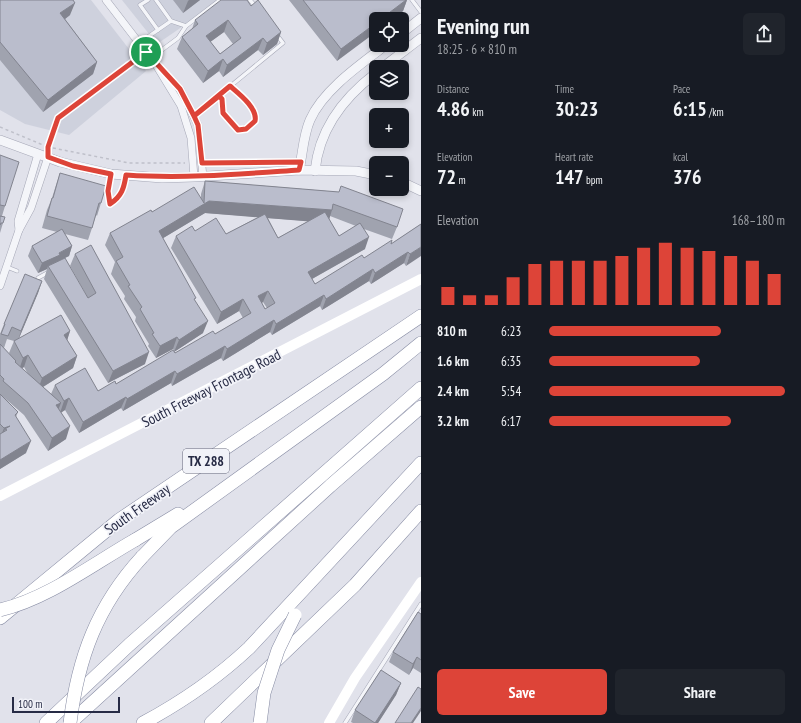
<!DOCTYPE html>
<html lang="en">
<head>
<meta charset="utf-8">
<style>
	body { margin:0; font-family:"PT Sans Narrow",sans-serif; background:#20242c; color:#f1f3f6; height:100vh; display:flex; flex-direction:column; font-size:15px; white-space:nowrap }
	* { box-sizing:border-box; margin:0 }
	p { font-size:13px; color:#9ea1a6 }
	.icon { flex:none; width:22px; height:22px; fill:none; stroke:currentColor; stroke-width:2; stroke-linecap:round; stroke-linejoin:round }
	.map { position:relative; flex:1; overflow:hidden }
	.details { display:flex; flex-direction:column; background:#171b24; width:380px }
	.details>* { flex:none }
	.fabs { position:absolute; left:369px; top:12px; display:grid; gap:8px }
	.fabs a { display:grid; place-items:center; width:40px; height:40px; border-radius:6px; background:#171b24; box-shadow:0 2px 6px #0003; font-size:20px }
	.scale { position:absolute; left:12px; bottom:10px; width:108px; box-sizing:border-box; padding-left:4px; border:2px solid #272b45; border-top:0; font-size:11px; line-height:14px; white-space:nowrap; color:#272b45; -webkit-text-stroke:3px #f1f2f8; paint-order:stroke }
	.pin { position:absolute; display:grid; place-items:center; width:34px; height:34px; color:#fff; margin:-17px; border:2px solid #fff; border-radius:50%; box-shadow:0 1px 4px #0007 }
	.round { display:grid; place-items:center; flex:none; width:42px; height:42px; border-radius:6px; background:#20242c }
	.head { display:flex; align-items:center; justify-content:space-between; height:68px; padding:0 16px }
	h1 { font-size:22px; font-weight:700; line-height:30px }
	.figures { display:grid; grid-template-columns:repeat(3,1fr); gap:6px; height:68px; padding:4px 16px }
	.figures div { display:grid; align-content:center }
	.figures b { font-size:20px; font-weight:700 }
	.figures small { font-size:11px; font-weight:400 }
	.figures p { font-size:11px }
	.chart { height:112px; padding:8px 16px }
	.chart p { display:flex; justify-content:space-between }
	.chart svg { width:100%; height:72px; margin-top:4px; stroke:#dd4438; stroke-width:6 }
	.action { display:flex; gap:8px; margin-top:auto; padding:8px 16px }
	.action a { flex:1; height:46px; border-radius:6px; background:#dd4438; color:#fff; font-size:16px; font-weight:700; line-height:46px; text-align:center }
	.action a+a { background:#20242c; color:#f1f3f6 }
	ul { padding:0 16px; list-style:none; font-size:13px }
	li { display:grid; grid-template-columns:64px 48px 1fr; align-items:center; height:30px }
	li i { height:10px; border-radius:5px; background:#dd4438 }
	main { display:flex; flex:1; min-height:0 }
	.map>svg:first-child { display:block }
	.built { fill:#ced1dd }
	.lines { fill:none; stroke-linecap:round; stroke-linejoin:round }
	.service-casing { stroke:#a5a7b6; stroke-width:4.5 }
	.minor-casing { stroke:#a5a7b6; stroke-width:8 }
	.tertiary-casing { stroke:#a5a7b6; stroke-width:10 }
	.motorway-casing { stroke:#868ba3; stroke-width:14 }
	.path { stroke:#bfc0ca; stroke-width:1.5; stroke-dasharray:3 3; stroke-linecap:butt }
	.service { stroke:#f4f5f9; stroke-width:3.5 }
	.minor { stroke:#f4f5f9; stroke-width:7 }
	.tertiary { stroke:#f4f5f9; stroke-width:9 }
	.secondary { stroke:#fff; stroke-width:10 }
	.motorway { stroke:#fff; stroke-width:13 }
	.motorway-bridge-casing { stroke:#868ba3; stroke-width:14; stroke-linecap:butt }
	.motorway-bridge { stroke:#fff; stroke-width:13 }
	.wall { fill:#a0a3af; fill-rule:evenodd }
	.shaded-wall { fill:#82848f }
	.building { fill:#babdcc; stroke:#82848f; fill-rule:evenodd }
	.route-casing { stroke:#fff; stroke-width:8 }
	.route { stroke:#dd4438; stroke-width:5 }
	.labels { text-anchor:middle; dominant-baseline:central; stroke-width:3.5; stroke-linejoin:round; paint-order:stroke }
	.shield { fill:#f1f2f8; stroke:#64677b; stroke-width:1 }
	.shield-label { font-size:14px; font-weight:bold; fill:#272b45 }
	.street-label { font-size:15px; fill:#272b45; stroke:#f1f2f8 }
</style>
</head>
<body>
<main>
<div class="map">
<svg width="421" height="723" viewBox="0 0 421 723">
	<rect width="100%" height="100%" fill="#e1e2eb"/>
	<g class="built">
		<polygon points="0,0 91,0 146,71 69,135 25,124 0,110"/>
		<polygon points="122,0 221,0 157,44"/>
	</g>
	<g class="lines">
		<g class="service-casing">
			<g id="service">
				<polyline points="148,0 140,5 158,30"/>
				<polyline points="156,0 171,21"/>
				<polyline points="250,0 256,7"/>
				<polyline points="412,0 421,12"/>
				<polyline points="139,43 171,21 186,26 220,0"/>
				<polyline points="151,58 178,38 186,26"/>
				<path d="M219,96C223,101 221,103 222,109C223,117 233,128 241,130L255,121C258,108 238,93 230,86"/>
				<polyline points="194,116 283,43 276,34"/>
				<polyline points="48,156 48,147 58,118 146,52"/>
				<path d="M111,175L108,191L110,204C121,197 124,189 126,177"/>
				<polyline points="7,267 17,271"/>
				<polyline points="38,278 49,272"/>
				<polyline points="345,723 421,604"/>
			</g>
		</g>
		<g class="minor-casing">
			<g id="minor">
				<polyline points="106,0 156,65 181,106 191,138 194,177"/>
				<polyline points="165,74 180,89 198,125 203,177"/>
				<polyline points="19,230 18,221 38,154"/>
				<polyline points="0,286 19,230 31,208 48,157"/>
			</g>
		</g>
		<g class="tertiary-casing">
			<g id="tertiary">
				<polyline points="402,33 421,18"/>
				<polyline points="383,67 421,38"/>
				<polyline points="0,140 60,162 111,174 162,178 194,177 299,170 356,171 376,175"/>
				<path d="M299,170C303,153 303,136 310,120C323,90 361,64 386,45"/>
				<path d="M315,171C319,129 343,98 376,73"/>
				<polyline points="402,182 421,191"/>
			</g>
		</g>
		<g class="motorway-casing">
			<g id="motorway">
				<polyline points="135,540 178,514"/>
				<polyline points="142,557 171,527 383,374 421,343"/>
				<polyline points="0,618 119,520 421,316"/>
				<polyline points="46,723 129,645 421,388"/>
				<polyline points="70,723 330,486 421,407"/>
				<path d="M143,723C182,702 217,678 249,648L421,463"/>
				<polyline points="211,723 355,585 421,511"/>
			</g>
		</g>
		<g class="path">
			<polyline points="0,127 43,145"/>
			<polyline points="53,148 129,163 185,163"/>
			<polyline points="209,163 285,162"/>
		</g>
		<use href="#service" class="service"/>
		<use href="#minor" class="minor"/>
		<use href="#tertiary" class="tertiary"/>
		<g class="secondary">
			<polyline points="0,496 421,279"/>
			<polyline points="329,723 355,678 421,582"/>
		</g>
		<use href="#motorway" class="motorway"/>
		<g class="motorway-bridge-casing">
			<g id="motorway-bridge">
				<path d="M0,610C47,599 93,564 135,540"/>
				<path d="M70,723C78,658 97,606 142,557"/>
				<polyline points="260,723 264,693 278,650 295,615"/>
			</g>
		</g>
		<use href="#motorway-bridge" class="motorway-bridge"/>
	</g>
	<g class="wall">
		<polygon points="0,0 70,15 65,19 97,62 93,74 43,112 0,60"/>
		<polygon points="173,0 200,0 183,13"/>
		<polygon points="289,0 407,0 403,11 393,19 376,19 337,61"/>
		<path d="M251,6L281,32L277,44L263,55L258,50L223,77L219,71L203,83L177,49L182,37L192,29L195,20ZM224,32L233,44L220,54L210,42Z"/>
		<polygon points="0,155 5,206 2,216 3,223 0,233"/>
		<polygon points="60,173 101,203 97,216 96,215 92,228 88,240 65,234 72,246 69,256 59,261 87,296 70,266 75,254 145,364 108,383 44,279 47,269 38,273 28,256 32,246 57,232 42,228 47,210 52,198 56,185"/>
		<path d="M205,181L339,192L397,227L392,239L364,229L365,249L312,279L315,284L391,244L421,224L406,266L404,263L371,284L369,281L322,310L320,306L272,335L270,332L223,361L221,358L172,386L171,383L123,411L121,408L79,433L65,410L61,413L66,439L48,451L24,415L1,395L18,412L16,417L26,453L0,469V334L4,324L42,281L38,293L19,338L70,331L67,340L77,356L73,368L43,387L51,394L55,385L98,391L116,384L174,351L173,349L156,358L148,346L149,344L135,321L136,317L124,299L125,296L111,274L115,262L105,245L110,233L152,212L201,198V194ZM205,213L258,217L226,234L195,231L176,236L171,248L217,324L239,311L243,318L215,334L175,353L174,352L203,333L195,301L163,238ZM330,216L356,226L339,236L329,219ZM268,218L308,221L278,238ZM263,302L267,308L265,309L262,303ZM7,339L14,341L9,353L10,355L4,348ZM24,367L28,374L22,368Z"/>
		<polygon points="421,614 421,673 413,668 409,675 389,662 393,652"/>
		<polygon points="401,683 396,695 378,723 353,723 351,722 355,710"/>
	</g>
	<g class="shaded-wall">
		<polygon points="189,0 200,0 183,13 188,1"/>
		<polygon points="406,0 407,0 403,11 393,19 381,19"/>
		<polygon points="75,3 70,15 56,26 60,13"/>
		<polygon points="228,20 224,32 202,48 206,36"/>
		<polygon points="376,23 376,32 337,61 341,49"/>
		<polygon points="281,32 277,44 263,55 267,43"/>
		<polygon points="263,38 258,50 223,77 227,65"/>
		<polygon points="223,59 219,71 203,83 208,71"/>
		<polygon points="97,62 93,74 43,112 48,100"/>
		<polygon points="209,201 332,210 328,223 205,213 155,243 159,231"/>
		<polygon points="369,237 365,249 303,284 308,272"/>
		<polygon points="72,246 69,256 48,266 47,269 38,273 42,263"/>
		<polygon points="421,247 421,256 406,266 410,254"/>
		<polygon points="408,252 404,263 371,284 375,273"/>
		<polygon points="373,269 369,281 322,310 326,299"/>
		<polygon points="42,281 38,293 17,343 21,331"/>
		<polygon points="268,291 263,302 254,308 258,296"/>
		<polygon points="324,295 320,306 272,335 276,324"/>
		<polygon points="243,299 239,311 217,324 221,312"/>
		<polygon points="274,320 270,332 223,361 227,349"/>
		<polygon points="208,321 203,333 174,352 179,340"/>
		<polygon points="70,331 66,344 64,335"/>
		<polygon points="177,337 173,349 156,358 160,346"/>
		<polygon points="225,346 221,358 172,386 177,374"/>
		<polygon points="149,352 145,364 108,383 113,371"/>
		<polygon points="28,355 24,367 19,370 23,358"/>
		<polygon points="77,356 73,368 38,390 42,378"/>
		<polygon points="175,371 171,383 123,411 127,399"/>
		<polygon points="126,397 121,408 79,433 83,422"/>
		<polygon points="69,398 65,410 60,413 64,401"/>
		<polygon points="61,403 56,415 56,405"/>
		<polygon points="10,426 7,430 5,429 2,439 0,438 4,428"/>
		<polygon points="70,426 66,439 48,451 52,438"/>
		<polygon points="31,441 26,453 0,469 0,460"/>
		<polygon points="417,657 413,668 409,675 413,664"/>
		<polygon points="401,683 396,695 378,723 375,723"/>
		<polygon points="421,708 421,711 413,723 411,723"/>
	</g>
	<g class="building">
		<polygon points="0,0 73,0 75,3 60,13 97,62 48,100 0,42"/>
		<path d="M221,0H247L251,6L258,0L281,32L267,43L263,38L227,65L223,59L208,71L182,37L198,24L195,20ZM228,20L241,38L220,54L206,36Z"/>
		<polygon points="303,0 406,0 381,19 376,19 376,23 341,49"/>
		<polygon points="0,155 19,162 5,206 0,205"/>
		<polygon points="60,173 106,186 101,203 99,203 92,228 47,216 52,198 53,198"/>
		<polygon points="205,181 339,192 341,186 403,209 397,227 333,204 332,210 209,201 159,231 196,298 194,299 208,321 179,340 177,337 160,346 152,334 154,333 140,309 142,307 128,286 130,285 116,261 123,257 110,233 151,210 152,212 194,187 204,203"/>
		<path d="M325,212L339,236L360,223L369,237L308,272L315,284L362,255L364,258L392,240L391,244L421,224V247L410,254L408,252L375,273L373,269L326,299L324,295L276,324L274,320L227,349L225,346L177,374L175,371L127,399L126,397L83,422L69,398L64,401L55,385L85,368L98,391L115,381L116,384L173,350L175,353L213,331L215,334L251,313L243,299L221,312L176,236L192,226L195,231L216,218L226,234L265,214L278,238ZM268,291L275,303L265,309L258,296Z"/>
		<polygon points="0,216 5,217 3,223 1,223 0,225"/>
		<polygon points="62,229 72,246 59,253 60,255 42,263 32,246"/>
		<polygon points="91,245 149,352 113,371 48,266 65,258 88,298 96,293 75,254"/>
		<polygon points="25,274 42,281 21,331 12,327 8,336 1,334 5,324 4,324"/>
		<polygon points="61,315 70,331 64,335 77,356 42,378 28,355 23,358 14,341"/>
		<polygon points="0,344 16,361 15,362 61,403 56,405 70,426 52,438 28,403 3,381 4,379 0,375"/>
		<polygon points="0,394 18,412 15,415 31,441 0,460 0,434 7,430 5,429 10,426 4,428 0,424"/>
		<polygon points="418,612 421,614 421,660 417,657 413,664 393,652"/>
		<polygon points="381,670 401,683 375,723 355,710"/>
		<polygon points="418,687 421,689 421,708 411,723 395,723"/>
	</g>
	<g class="lines">
		<g class="route-casing">
			<path id="route" d="M146,52L58,118L48,147V157L73,166L111,174L108,191L110,204C122,196 124,188 126,175C184,179 241,174 299,170L301,162L202,163L198,125L194,116L230,86C238,93 258,108 255,121L246,129L238,130L223,113L222,99L219,96L194,116L180,89L146,52"/>
		</g>
		<use href="#route" class="route"/>
	</g>
	<g class="labels">
		<rect class="shield" x="183" y="449" width="46" height="24" rx="3"/>
		<g class="shield-label">
			<text x="206" y="461">TX 288</text>
		</g>
		<g class="street-label">
			<text transform="translate(211 388) rotate(-27)">South Freeway Frontage Road</text>
			<text transform="translate(137 509) rotate(-35)">South Freeway</text>
		</g>
	</g>
</svg>
<div class="fabs">
<a><svg class="icon" aria-label="locate" viewBox="0 0 24 24"><circle cx="12" cy="12" r="6"/><path d="M12 2v4M12 18v4M2 12h4M18 12h4"/></svg></a>
<a><svg class="icon" aria-label="layers" viewBox="0 0 24 24"><path d="M12 4l9 5-9 5-9-5zM3 14l9 5 9-5"/></svg></a>
<a>+</a>
<a>−</a>
</div>
<div class="scale">100 m</div>
<div class="pin" style="left:146px;top:52px;background:#1e9e55"><svg class="icon" aria-label="arrive" viewBox="0 0 24 24"><path d="M6 21V4h12l-3 4 3 4H6"/></svg></div>
</div>
<section class="details">
<div class="head"><div><h1>Evening run</h1><p>18:25 · 6 × 810 m</p></div><a class="round"><svg class="icon" aria-label="share" viewBox="0 0 24 24"><path d="M12 15V3M7 8l5-5 5 5M5 13v7h14v-7"/></svg></a></div>
<div class="figures">
<div><p>Distance</p><b>4.86<small> km</small></b></div>
<div><p>Time</p><b>30:23</b></div>
<div><p>Pace</p><b>6:15<small> /km</small></b></div>
</div>
<div class="figures">
<div><p>Elevation</p><b>72<small> m</small></b></div>
<div><p>Heart rate</p><b>147<small> bpm</small></b></div>
<div><p>kcal</p><b>376</b></div>
</div>
<div class="chart"><p><span>Elevation</span>168–180 m</p>
<svg viewBox="0 0 160 44" preserveAspectRatio="none"><path d="M5 44V33M15 44V38M25 44V38M35 44V27M45 44V19M55 44V17M65 44V17M75 44V17M85 44V14M95 44V9M105 44V6M115 44V9M125 44V11M135 44V14M145 44V17M155 44V25"/></svg>
</div>
<ul>
<li><b>810 m</b>6:23<i style="width:73%"></i></li>
<li><b>1.6 km</b>6:35<i style="width:64%"></i></li>
<li><b>2.4 km</b>5:54<i style="width:100%"></i></li>
<li><b>3.2 km</b>6:17<i style="width:77%"></i></li>
</ul>
<div class="action"><a>Save</a><a>Share</a></div>
</section>
</main>
</body>
</html>
